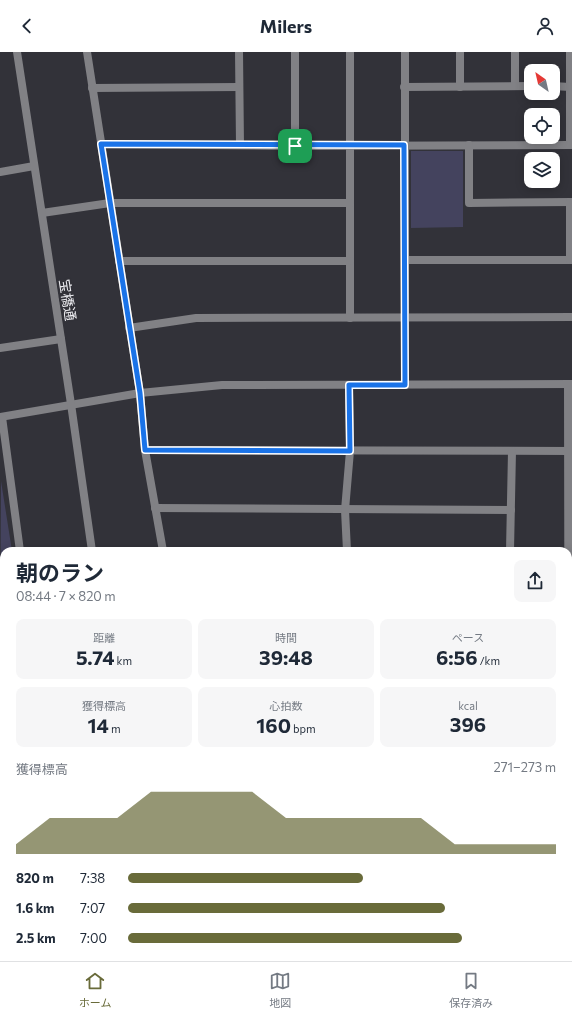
<!DOCTYPE html>
<html lang="ja">
<head>
<meta charset="utf-8">
<style>
	body { margin:0; font-family:Commissioner,"Noto Sans JP",sans-serif; background:#f6f6f7; color:#1f2937; height:100vh; display:flex; flex-direction:column; font-size:15px; white-space:nowrap }
	* { box-sizing:border-box; margin:0 }
	p { font-size:13px; color:#747a83 }
	.icon { flex:none; width:22px; height:22px; fill:none; stroke:currentColor; stroke-width:2; stroke-linecap:round; stroke-linejoin:round }
	.map { position:relative; flex:1; overflow:hidden }
	.side { position:absolute; left:0px; top:495px; width:572px; height:414px; display:flex; flex-direction:column; background:#fff; border-radius:12px 12px 0 0; box-shadow:0 2px 10px #0003 }
	.side>* { flex:none }
	.needle { width:26px; rotate:326deg }
	.fabs { position:absolute; left:524px; top:12px; display:grid; gap:8px }
	.fabs a { display:grid; place-items:center; width:36px; height:36px; border-radius:8px; background:#fff; box-shadow:0 2px 10px #0003; font-size:20px }
	.pin { position:absolute; display:grid; place-items:center; width:34px; height:34px; color:#fff; margin:-17px; border-radius:8px; box-shadow:0 2px 6px #0006 }
	.round { display:grid; place-items:center; flex:none; width:42px; height:42px; border-radius:8px; background:#f6f6f7 }
	.headline { display:flex; align-items:center; justify-content:space-between; height:68px; padding:0 16px }
	h1 { font-size:22px; font-weight:700; line-height:30px }
	.metrics { display:grid; grid-template-columns:repeat(3,1fr); gap:6px; height:68px; padding:4px 16px }
	.metrics div { display:grid; align-content:center; border-radius:8px; background:#f6f6f7; text-align:center }
	.metrics b { font-size:20px; font-weight:700 }
	.metrics small { font-size:11px; font-weight:400 }
	.metrics p { font-size:11px }
	.chart { height:112px; padding:8px 16px }
	.chart p { display:flex; justify-content:space-between }
	.chart svg { width:100%; height:72px; margin-top:4px; fill:#696b3a; opacity:.7 }
	ul { padding:0 16px; list-style:none; font-size:13px }
	li { display:grid; grid-template-columns:64px 48px 1fr; align-items:center; height:30px }
	li i { height:10px; border-radius:5px; background:#696b3a }
	header { display:flex; justify-content:space-between; align-items:center; height:52px; padding:0 16px; background:#fff; font-size:18px; font-weight:700 }
	.tab-bar { display:flex; justify-content:space-around; align-items:center; height:56px; border-top:1px solid #e0e1e3; background:#fff; font-size:11px; color:#747a83 }
	.tab-bar a { display:grid; justify-items:center; gap:2px }
	.tab-bar .selected { color:#696b3a }
	.map>svg:first-child { display:block }
	.green { fill:#44435e }
	.lines { fill:none; stroke-linecap:round; stroke-linejoin:round }
	.minor { stroke:#818185; stroke-width:8 }
	.tertiary { stroke:#818185; stroke-width:8 }
	.route-casing { stroke:#fff; stroke-width:8 }
	.route { stroke:#1a73e8; stroke-width:5 }
	.labels { text-anchor:middle; dominant-baseline:central; stroke-width:4; stroke-linejoin:round; paint-order:stroke }
	.street-label { font-size:14px; fill:#ededf1; stroke:#323239 }
</style>
</head>
<body>
<header><svg class="icon" aria-label="back" viewBox="0 0 24 24"><path d="M15 5l-7 7 7 7"/></svg>Milers<svg class="icon" aria-label="person" viewBox="0 0 24 24"><circle cx="12" cy="8" r="4"/><path d="M4 21q1-7 8-7t8 7"/></svg></header>
<div class="map">
<svg width="572" height="909" viewBox="0 0 572 909">
	<rect width="100%" height="100%" fill="#323239"/>
	<g class="green">
		<polygon points="411,99 463,99 463,175 411,176"/>
		<polygon points="1,429 12,499 4,499 4,624 0,624"/>
	</g>
	<g class="lines">
		<g class="minor">
			<polyline points="87,0 140,341 145,398 163,499"/>
			<polyline points="239,0 240,93"/>
			<polyline points="295,0 295,94"/>
			<polyline points="350,0 350,266"/>
			<polyline points="405,0 405,333"/>
			<polyline points="460,0 460,35"/>
			<polyline points="515,0 515,34"/>
			<polyline points="570,0 570,93"/>
			<polyline points="553,34 570,35"/>
			<polyline points="404,35 531,34"/>
			<polyline points="92,36 239,35"/>
			<polyline points="101,92 295,94 572,93"/>
			<polyline points="469,93 469,151 572,150"/>
			<polyline points="0,120 34,114"/>
			<polyline points="42,161 110,151 350,151"/>
			<polyline points="405,208 572,208"/>
			<polyline points="570,208 570,150"/>
			<polyline points="119,209 350,209"/>
			<polyline points="129,276 196,266 572,265"/>
			<polyline points="0,296 61,287"/>
			<polyline points="568,332 569,909"/>
			<polyline points="0,365 140,341 222,333 572,332"/>
			<polyline points="2,365 20,499"/>
			<polyline points="145,398 572,399"/>
			<polyline points="155,456 511,458"/>
			<polyline points="347,499 345,458 350,399 349,333"/>
			<polyline points="510,499 512,399"/>
			<polyline points="0,630 4,630"/>
			<polyline points="0,776 4,776"/>
			<polyline points="0,836 4,836"/>
			<polyline points="0,895 4,895"/>
			<polyline points="251,905 251,909"/>
			<polyline points="510,905 510,909"/>
			<polyline points="65,909 65,905"/>
		</g>
		<g class="tertiary">
			<polyline points="17,0 71,352 92,499"/>
			<polyline points="0,704 4,704"/>
			<polyline points="568,704 572,704"/>
			<polyline points="138,905 138,909"/>
		</g>
	</g>
	<g class="lines">
		<g class="route-casing">
			<polygon id="route" points="101,92 404,93 405,333 349,333 350,399 145,398 140,341"/>
		</g>
		<use href="#route" class="route"/>
	</g>
	<g class="labels">
		<g class="street-label">
			<text transform="translate(68 248) rotate(81)">宝橋通</text>
		</g>
	</g>
</svg>
<div class="fabs">
<a><svg class="needle" viewBox="-14 -14 28 28"><path d="M0-13l5 13h-10z" fill="#e53935"/><path d="M0 13l5-13h-10z" fill="#747a83"/></svg></a>
<a><svg class="icon" aria-label="locate" viewBox="0 0 24 24"><circle cx="12" cy="12" r="6"/><path d="M12 2v4M12 18v4M2 12h4M18 12h4"/></svg></a>
<a><svg class="icon" aria-label="layers" viewBox="0 0 24 24"><path d="M12 4l9 5-9 5-9-5zM3 14l9 5 9-5"/></svg></a>
</div>
<div class="pin" style="left:295px;top:94px;background:#1e9e55"><svg class="icon" aria-label="arrive" viewBox="0 0 24 24"><path d="M6 21V4h12l-3 4 3 4H6"/></svg></div>
<section class="side">
<div class="headline"><div><h1>朝のラン</h1><p>08:44 · 7 × 820 m</p></div><a class="round"><svg class="icon" aria-label="share" viewBox="0 0 24 24"><path d="M12 15V3M7 8l5-5 5 5M5 13v7h14v-7"/></svg></a></div>
<div class="metrics">
<div><p>距離</p><b>5.74<small> km</small></b></div>
<div><p>時間</p><b>39:48</b></div>
<div><p>ペース</p><b>6:56<small> /km</small></b></div>
</div>
<div class="metrics">
<div><p>獲得標高</p><b>14<small> m</small></b></div>
<div><p>心拍数</p><b>160<small> bpm</small></b></div>
<div><p>kcal</p><b>396</b></div>
</div>
<div class="chart"><p><span>獲得標高</span>271–273 m</p>
<svg viewBox="0 0 160 44" preserveAspectRatio="none"><path d="M0 44V38L10 22L20 22L30 22L40 6L50 6L60 6L70 6L80 22L90 22L100 22L110 22L120 22L130 38L140 38L150 38L160 38V44z"/></svg>
</div>
<ul>
<li><b>820 m</b>7:38<i style="width:55%"></i></li>
<li><b>1.6 km</b>7:07<i style="width:74%"></i></li>
<li><b>2.5 km</b>7:00<i style="width:78%"></i></li>
</ul>
</section>
</div>
<nav class="tab-bar">
<a class="selected"><svg class="icon" aria-label="home" viewBox="0 0 24 24"><path d="M3 11l9-7 9 7M6 9v11h12V9"/></svg>ホーム</a>
<a><svg class="icon" aria-label="map" viewBox="0 0 24 24"><path d="M3 6l6-2 6 2 6-2v14l-6 2-6-2-6 2zM9 4v14M15 6v14"/></svg>地図</a>
<a><svg class="icon" aria-label="saved" viewBox="0 0 24 24"><path d="M7 4h10v16l-5-4-5 4z"/></svg>保存済み</a>
</nav>
</body>
</html>
